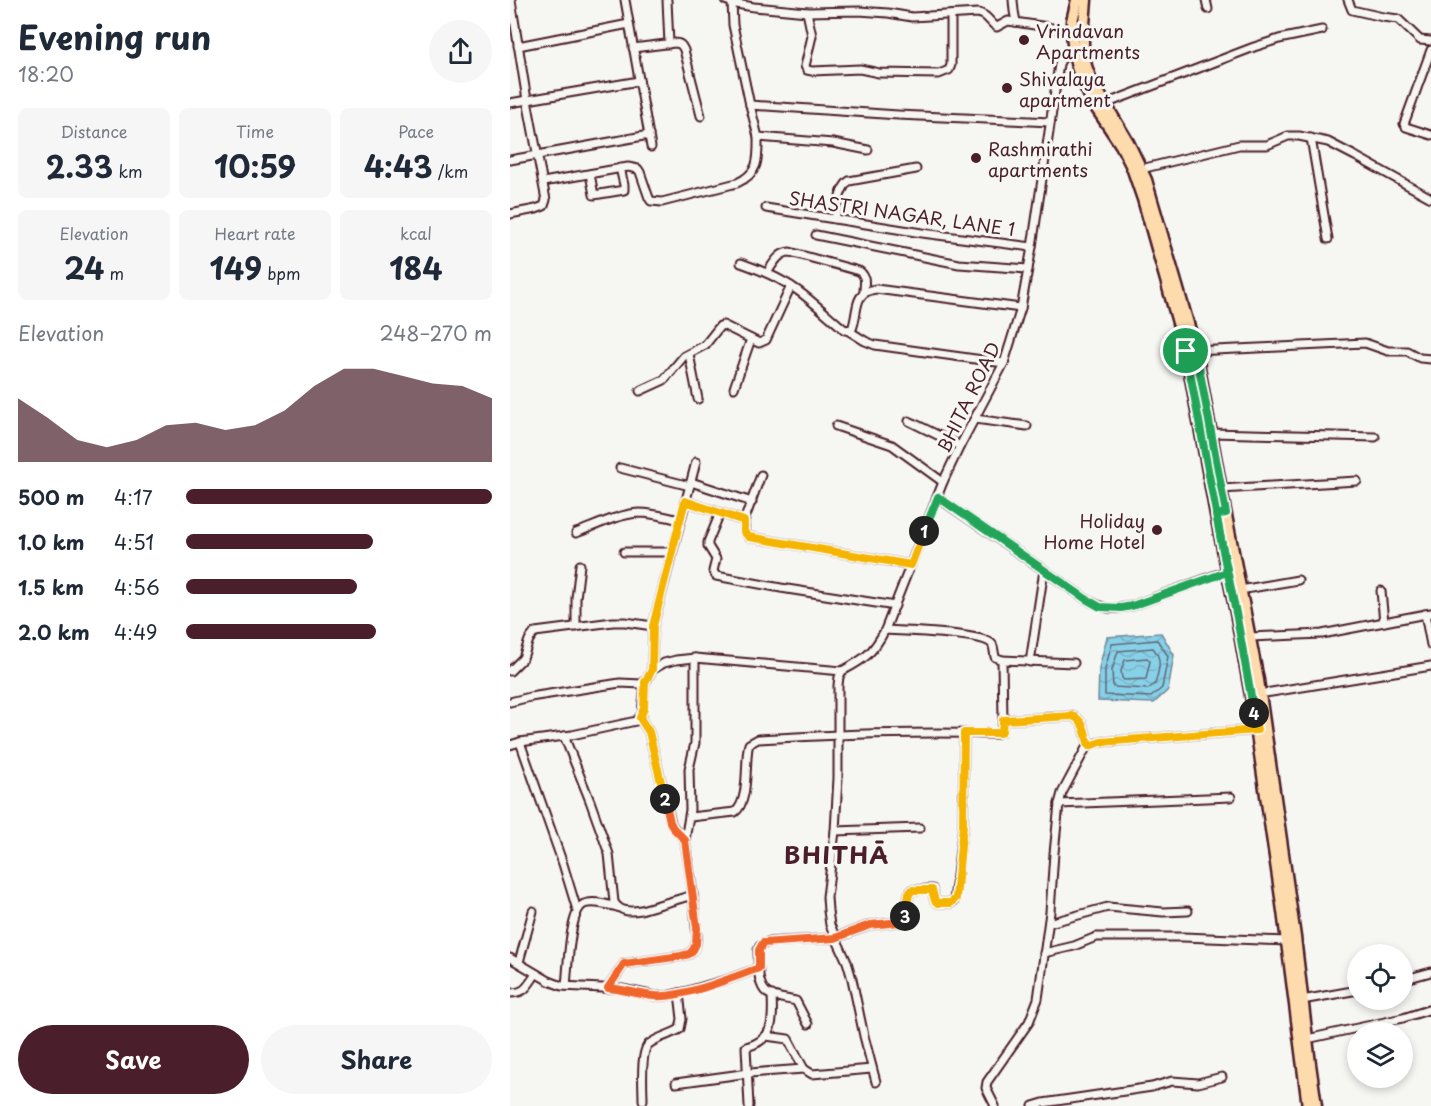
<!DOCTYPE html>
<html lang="en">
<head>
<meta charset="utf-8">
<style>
	body { margin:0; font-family:"Playpen Sans",sans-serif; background:#f6f6f7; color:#1f2937; height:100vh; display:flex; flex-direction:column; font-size:22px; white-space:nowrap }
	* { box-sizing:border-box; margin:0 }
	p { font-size:20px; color:#747a83 }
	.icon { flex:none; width:33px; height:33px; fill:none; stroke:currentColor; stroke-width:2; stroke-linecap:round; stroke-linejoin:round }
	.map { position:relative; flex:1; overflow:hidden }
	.panel { display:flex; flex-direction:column; background:#fff; width:510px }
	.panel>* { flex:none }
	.tools { position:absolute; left:837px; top:944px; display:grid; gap:12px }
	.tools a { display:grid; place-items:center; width:66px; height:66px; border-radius:50%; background:#fff; box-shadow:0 3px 9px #0003; font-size:30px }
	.pin { position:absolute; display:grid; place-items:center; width:51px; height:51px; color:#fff; margin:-26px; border:3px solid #fff; border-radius:50%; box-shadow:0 2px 6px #0007 }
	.km { position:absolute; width:30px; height:30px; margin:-15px; border-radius:50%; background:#222; color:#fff; font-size:16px; line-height:30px; text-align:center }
	.round { display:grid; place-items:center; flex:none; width:63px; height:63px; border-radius:32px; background:#f6f6f7 }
	.headline { display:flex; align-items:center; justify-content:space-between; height:102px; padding:0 18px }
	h1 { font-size:33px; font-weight:700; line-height:45px }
	.stats { display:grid; grid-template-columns:repeat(3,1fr); gap:9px; height:102px; padding:6px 18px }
	.stats div { display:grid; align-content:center; border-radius:9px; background:#f6f6f7; text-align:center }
	.stats b { font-size:30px; font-weight:700 }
	.stats small { font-size:16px; font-weight:400 }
	.stats p { font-size:16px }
	.chart { height:168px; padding:12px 18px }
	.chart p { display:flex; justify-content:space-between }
	.chart svg { width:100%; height:108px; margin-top:6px; fill:#4a1f2b; opacity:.7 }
	.primary-button { display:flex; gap:12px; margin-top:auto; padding:12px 18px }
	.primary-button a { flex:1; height:69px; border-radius:36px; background:#4a1f2b; color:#fff; font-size:24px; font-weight:700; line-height:69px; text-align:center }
	.primary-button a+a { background:#f6f6f7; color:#1f2937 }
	ul { padding:0 18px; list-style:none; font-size:20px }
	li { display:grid; grid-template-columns:96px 72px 1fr; align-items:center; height:45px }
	li i { height:15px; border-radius:8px; background:#4a1f2b }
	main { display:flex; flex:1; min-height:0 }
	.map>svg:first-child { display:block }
	.water { fill:url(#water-waves); stroke:#6f8a9c; stroke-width:1.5 }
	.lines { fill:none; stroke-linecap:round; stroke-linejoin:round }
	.shore { stroke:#626677; stroke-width:1.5 }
	.street-casing { stroke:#4a1f2b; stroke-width:11 }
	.primary-casing { stroke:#4a1f2b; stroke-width:15 }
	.street { stroke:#f6f6f2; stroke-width:7 }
	.primary { stroke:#fedbac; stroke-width:10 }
	.split-1-casing { stroke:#fff; stroke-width:12 }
	.split-2-casing { stroke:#fff; stroke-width:12 }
	.split-3-casing { stroke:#fff; stroke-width:12 }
	.split-4-casing { stroke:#fff; stroke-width:12 }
	.split-5-casing { stroke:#fff; stroke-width:12 }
	.split-1 { stroke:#22a559; stroke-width:8 }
	.split-2 { stroke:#f5b400; stroke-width:8 }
	.split-3 { stroke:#f0652b; stroke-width:8 }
	.split-4 { stroke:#f5b400; stroke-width:8 }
	.split-5 { stroke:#22a559; stroke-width:8 }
	.poi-dot { fill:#4a1f2b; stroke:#f6f6f2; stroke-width:2 }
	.labels { text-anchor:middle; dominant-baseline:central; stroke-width:6; stroke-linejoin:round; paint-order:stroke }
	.poi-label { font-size:18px; fill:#4a1f2b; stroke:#f6f6f2; text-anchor:start }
	.street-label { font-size:18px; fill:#4a1f2b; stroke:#f6f6f2 }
	.district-label { font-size:24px; font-weight:bold; letter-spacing:1.5px; fill:#4a1f2b; stroke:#f6f6f2 }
</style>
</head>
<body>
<main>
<section class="panel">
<div class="headline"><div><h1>Evening run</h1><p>18:20</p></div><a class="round"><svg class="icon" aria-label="share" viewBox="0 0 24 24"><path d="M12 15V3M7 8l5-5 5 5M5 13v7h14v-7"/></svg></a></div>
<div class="stats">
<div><p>Distance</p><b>2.33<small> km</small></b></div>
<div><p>Time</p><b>10:59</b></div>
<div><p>Pace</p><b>4:43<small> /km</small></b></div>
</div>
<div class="stats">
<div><p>Elevation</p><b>24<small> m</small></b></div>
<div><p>Heart rate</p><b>149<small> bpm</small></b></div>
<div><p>kcal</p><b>184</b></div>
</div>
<div class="chart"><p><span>Elevation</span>248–270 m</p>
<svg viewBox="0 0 160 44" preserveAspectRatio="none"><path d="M0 44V18L10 26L20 35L30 38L40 35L50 29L60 28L70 31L80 29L90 23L100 13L110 6L120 6L130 9L140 12L150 13L160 18V44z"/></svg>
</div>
<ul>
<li><b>500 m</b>4:17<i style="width:100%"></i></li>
<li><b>1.0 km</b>4:51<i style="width:61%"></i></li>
<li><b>1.5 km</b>4:56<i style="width:56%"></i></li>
<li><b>2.0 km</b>4:49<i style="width:62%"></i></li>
</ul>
<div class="primary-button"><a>Save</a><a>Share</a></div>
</section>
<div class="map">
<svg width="921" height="1106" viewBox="0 0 921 1106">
	<defs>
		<pattern id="water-waves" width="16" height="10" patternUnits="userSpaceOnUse" patternTransform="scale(1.5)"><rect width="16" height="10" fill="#87d1e8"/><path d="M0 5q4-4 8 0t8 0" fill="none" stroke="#76b3c7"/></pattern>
	</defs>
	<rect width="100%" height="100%" fill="#f6f6f2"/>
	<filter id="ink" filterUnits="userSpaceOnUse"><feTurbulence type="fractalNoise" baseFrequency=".0167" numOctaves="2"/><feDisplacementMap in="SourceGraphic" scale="12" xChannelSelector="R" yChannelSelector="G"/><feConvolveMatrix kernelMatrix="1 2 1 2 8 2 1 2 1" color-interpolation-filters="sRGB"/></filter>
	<g filter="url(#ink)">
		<polygon class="water" points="651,633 664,655 658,690 644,703 588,701 589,668 597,637"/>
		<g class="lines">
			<g class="shore">
				<polygon points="647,640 658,656 652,688 641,697 595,695 595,669 602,644"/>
				<path d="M643,648C653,659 649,670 645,684L638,689L603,687L602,670L608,651Z"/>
				<polygon points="637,658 640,661 636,679 614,680 612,678 611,671 615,660"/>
			</g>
			<g class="street-casing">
				<g id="street">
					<polyline points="115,0 141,147"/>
					<polyline points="157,0 159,44"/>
					<path d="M215,0L226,4L244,7L297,12L349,11L378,13L402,17L468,13C479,15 479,23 487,27L498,21L538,27L562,33"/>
					<polyline points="503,0 504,11 506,22"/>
					<polyline points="696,0 698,9"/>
					<polyline points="838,0 842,10 873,17 888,19 910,40 921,41"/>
					<polyline points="222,2 223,25 240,105 388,115 540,122"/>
					<polyline points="297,12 302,36 296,62 295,66 297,70 302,71 350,69 369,73 429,74 439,70 441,65 441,15"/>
					<polyline points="8,46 119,24"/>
					<path d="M123,48L164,43C170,43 172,45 174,50L191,116"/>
					<polyline points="921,50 894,124 896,127 921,135"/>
					<polyline points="0,103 129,81"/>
					<polyline points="595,104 744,47 769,39 812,30"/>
					<polyline points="240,105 248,137 323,143 358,150"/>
					<polyline points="801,138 818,239"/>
					<polyline points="0,160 139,135"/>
					<polyline points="631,169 729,145 757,145 778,136 789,136 818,142 845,156 921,198"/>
					<polyline points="80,174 84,195 114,190 114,185 110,168"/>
					<path d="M33,182L118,167L128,169L130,172L139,198L141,201L152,202L227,183C250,173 248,158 248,137"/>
					<polyline points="256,208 412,233 522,247"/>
					<polyline points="0,214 26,209 34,206 36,200 17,100 1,0"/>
					<path d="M325,219C328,207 329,189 339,181L406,169"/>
					<polyline points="306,235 449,264 518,269"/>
					<path d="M231,263C251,270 270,278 287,290C304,302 319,317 335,330L342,329C349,312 342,292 366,289L511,308"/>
					<path d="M257,273C263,264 269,252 280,252L349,271C357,276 354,284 354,292"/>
					<polyline points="339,331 355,341 365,345 494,363"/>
					<polyline points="684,351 855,343 878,351 897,351 910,358 921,359"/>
					<polyline points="179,354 188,399"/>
					<polyline points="224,388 241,339"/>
					<polyline points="130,391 154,380 174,356 195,345 210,326 213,325 249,343 256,340 281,286"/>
					<polyline points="465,419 517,426"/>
					<polyline points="399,421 450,446"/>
					<polyline points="326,426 382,445 433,482"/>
					<polyline points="701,433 865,437"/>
					<polyline points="110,468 180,486"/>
					<polyline points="251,475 234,521 235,532 239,537 401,565"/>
					<polyline points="181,482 242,502"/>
					<polyline points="711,489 847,481"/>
					<path d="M427,497L576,599C595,610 601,610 622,606L717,571"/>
					<polyline points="175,501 234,521"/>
					<polyline points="210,513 198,542 198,546 206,559 203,571 206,576 271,588 385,606"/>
					<path d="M66,533C85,526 109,514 129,513C142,513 157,517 170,520"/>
					<polyline points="114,552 162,552"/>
					<polyline points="730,590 788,580"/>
					<polyline points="871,591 874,622"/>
					<polyline points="915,614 921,645"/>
					<polyline points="66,627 66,598 70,565"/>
					<polyline points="740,637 812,634 921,613"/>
					<polyline points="492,660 564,663"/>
					<polyline points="520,662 534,570"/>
					<polyline points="142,670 143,626 186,462"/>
					<polyline points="0,671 13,658 19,640 25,632 103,622 115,622 143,626"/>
					<path d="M332,671C355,659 363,653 375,630L433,482L450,446L494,363L511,308L522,247L549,64L552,58L565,54"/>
					<polyline points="332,671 329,677 328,685 328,778 325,831 317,897 318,911 320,925 337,962 342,979 354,1036 366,1082"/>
					<polyline points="749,694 921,666"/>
					<polyline points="0,702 20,697 110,683 132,684 137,679 142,670 154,663 166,660 185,658 332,671"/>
					<polyline points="130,718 139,732 161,823 163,827 175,840"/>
					<path d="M493,720L562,716C575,720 575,734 579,746"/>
					<path d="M54,736L80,801L99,854L104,902C110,912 120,912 131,910L183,895"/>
					<polyline points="0,745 10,742"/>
					<polyline points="549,804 721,797"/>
					<path d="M180,817L225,812C239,802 235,765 238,748L239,744L248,739C328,734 407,731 486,734L491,732L493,720L492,660L485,657C484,653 484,647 482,644C473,633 393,631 375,630"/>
					<polyline points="325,831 410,828"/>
					<polyline points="67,910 53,864 10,742 62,735 126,721 132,714 135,682"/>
					<polyline points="539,923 598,907 653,912 678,911"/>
					<polyline points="534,953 564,946 586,937 673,937 777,941"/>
					<polyline points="0,958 39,981 52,986 112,989 145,996 156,996 178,991 219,979 249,968"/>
					<polyline points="9,962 23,911"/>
					<polyline points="892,980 921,972"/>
					<path d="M56,986C58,969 59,911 74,904C84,900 98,905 107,907"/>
					<polyline points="98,988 114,964 171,956 179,954 183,950 186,944 187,936 183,895 175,840 180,810 179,769 185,743 185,658"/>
					<path d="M0,993C16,993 17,986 26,974"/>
					<polyline points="792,1000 848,990"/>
					<path d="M298,1024L286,1001C278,999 264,998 257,993C246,984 249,962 248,950L250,946L258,942L325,938L360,925L390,922L394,919L399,894L402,890L422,889L425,901L428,903H441L444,901L453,825L454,733"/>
					<polyline points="256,1036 278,1039 294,1069 302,1074 362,1069"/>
					<polyline points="797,1039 893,1018 921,1009"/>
					<polyline points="166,1083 239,1073 294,1069"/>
					<path d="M133,1100C133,1088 130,1051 139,1044C148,1037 160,1035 170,1029L172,1019L169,993"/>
					<path d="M239,1106L236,1047C265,1040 263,1020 262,995"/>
					<polyline points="485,1106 476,1088 477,1082 519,1022 528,999 540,912 544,853 549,804 552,793 576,748 582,744 591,742 747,730"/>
					<polyline points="523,1106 533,1103 642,1087 662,1081 688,1083 712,1077"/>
				</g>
			</g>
			<g class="primary-casing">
				<g id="primary">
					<polyline points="567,0 562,21 562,33 564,54 567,67 571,78 583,103 611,145 622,167 633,199 676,351 706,515 727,618 743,707 773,911 798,1106"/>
					<polyline points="576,0 573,36 573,51 576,66 581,80 618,142 636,180 686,351 713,500 748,680 785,937 800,1064 806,1106"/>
				</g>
			</g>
			<use href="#street" class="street"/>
			<use href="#primary" class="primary"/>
		</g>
	</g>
	<g class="lines" filter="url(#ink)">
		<g class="split-1-casing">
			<polyline id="split-1" points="414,531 428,497 576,599 590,607 611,608 622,606 717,572 676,351"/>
		</g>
		<g class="split-2-casing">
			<polyline id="split-2" points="155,799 139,732 130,718 134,708 135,682 142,670 143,626 175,501 234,521 234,532 239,537 401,565 414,531"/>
		</g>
		<g class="split-3-casing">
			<path id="split-3" d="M155,799L160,822L163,828L175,840L187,928L186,944L183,950L179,954L171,956L114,964L98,988C114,989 129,995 145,996C170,999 224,977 249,968V950L253,943L325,938L360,925L390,922L393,921L395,916"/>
		</g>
		<g class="split-4-casing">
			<path id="split-4" d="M395,916L399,894L402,890H422L425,901L428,903H441L446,898L453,825L454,733H490L492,731L493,720L562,716C575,720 575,734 579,746L591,742L747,730L744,713"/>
		</g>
		<g class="split-5-casing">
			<polyline id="split-5" points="676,351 686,351 716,513 706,515 727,618 744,713"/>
		</g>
		<use href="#split-1" class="split-1"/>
		<use href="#split-2" class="split-2"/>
		<use href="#split-3" class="split-3"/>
		<use href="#split-4" class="split-4"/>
		<use href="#split-5" class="split-5"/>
	</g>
	<g class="poi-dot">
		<circle cx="514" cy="40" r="6"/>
		<circle cx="497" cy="88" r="6"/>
		<circle cx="466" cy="158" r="6"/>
		<circle cx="647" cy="530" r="6"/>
	</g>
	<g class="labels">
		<g class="poi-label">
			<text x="526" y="30">Vrindavan<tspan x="526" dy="21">Apartments</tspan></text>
			<text x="509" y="78">Shivalaya<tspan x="509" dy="21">apartment</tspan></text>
			<text x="478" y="148">Rashmirathi<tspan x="478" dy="21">apartments</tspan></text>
			<text x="635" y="520" text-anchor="end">Holiday<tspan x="635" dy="21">Home Hotel</tspan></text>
		</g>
		<g class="street-label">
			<text transform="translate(392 213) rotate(8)">SHASTRI NAGAR, LANE 1</text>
			<text transform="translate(458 397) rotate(-64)">BHITA ROAD</text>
		</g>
		<g class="district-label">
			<text x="327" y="854">BHITHĀ</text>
		</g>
	</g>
</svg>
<div class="tools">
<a><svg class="icon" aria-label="locate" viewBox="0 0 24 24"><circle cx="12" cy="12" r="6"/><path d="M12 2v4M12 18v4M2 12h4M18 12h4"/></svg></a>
<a><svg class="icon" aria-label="layers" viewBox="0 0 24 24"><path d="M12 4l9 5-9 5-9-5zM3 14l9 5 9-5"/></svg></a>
</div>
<div class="pin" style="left:676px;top:351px;background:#1e9e55"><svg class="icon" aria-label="arrive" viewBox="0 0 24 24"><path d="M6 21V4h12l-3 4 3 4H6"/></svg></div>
<b class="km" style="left:414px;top:531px">1</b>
<b class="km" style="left:155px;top:799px">2</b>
<b class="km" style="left:395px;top:916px">3</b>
<b class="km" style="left:744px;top:713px">4</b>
</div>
</main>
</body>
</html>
